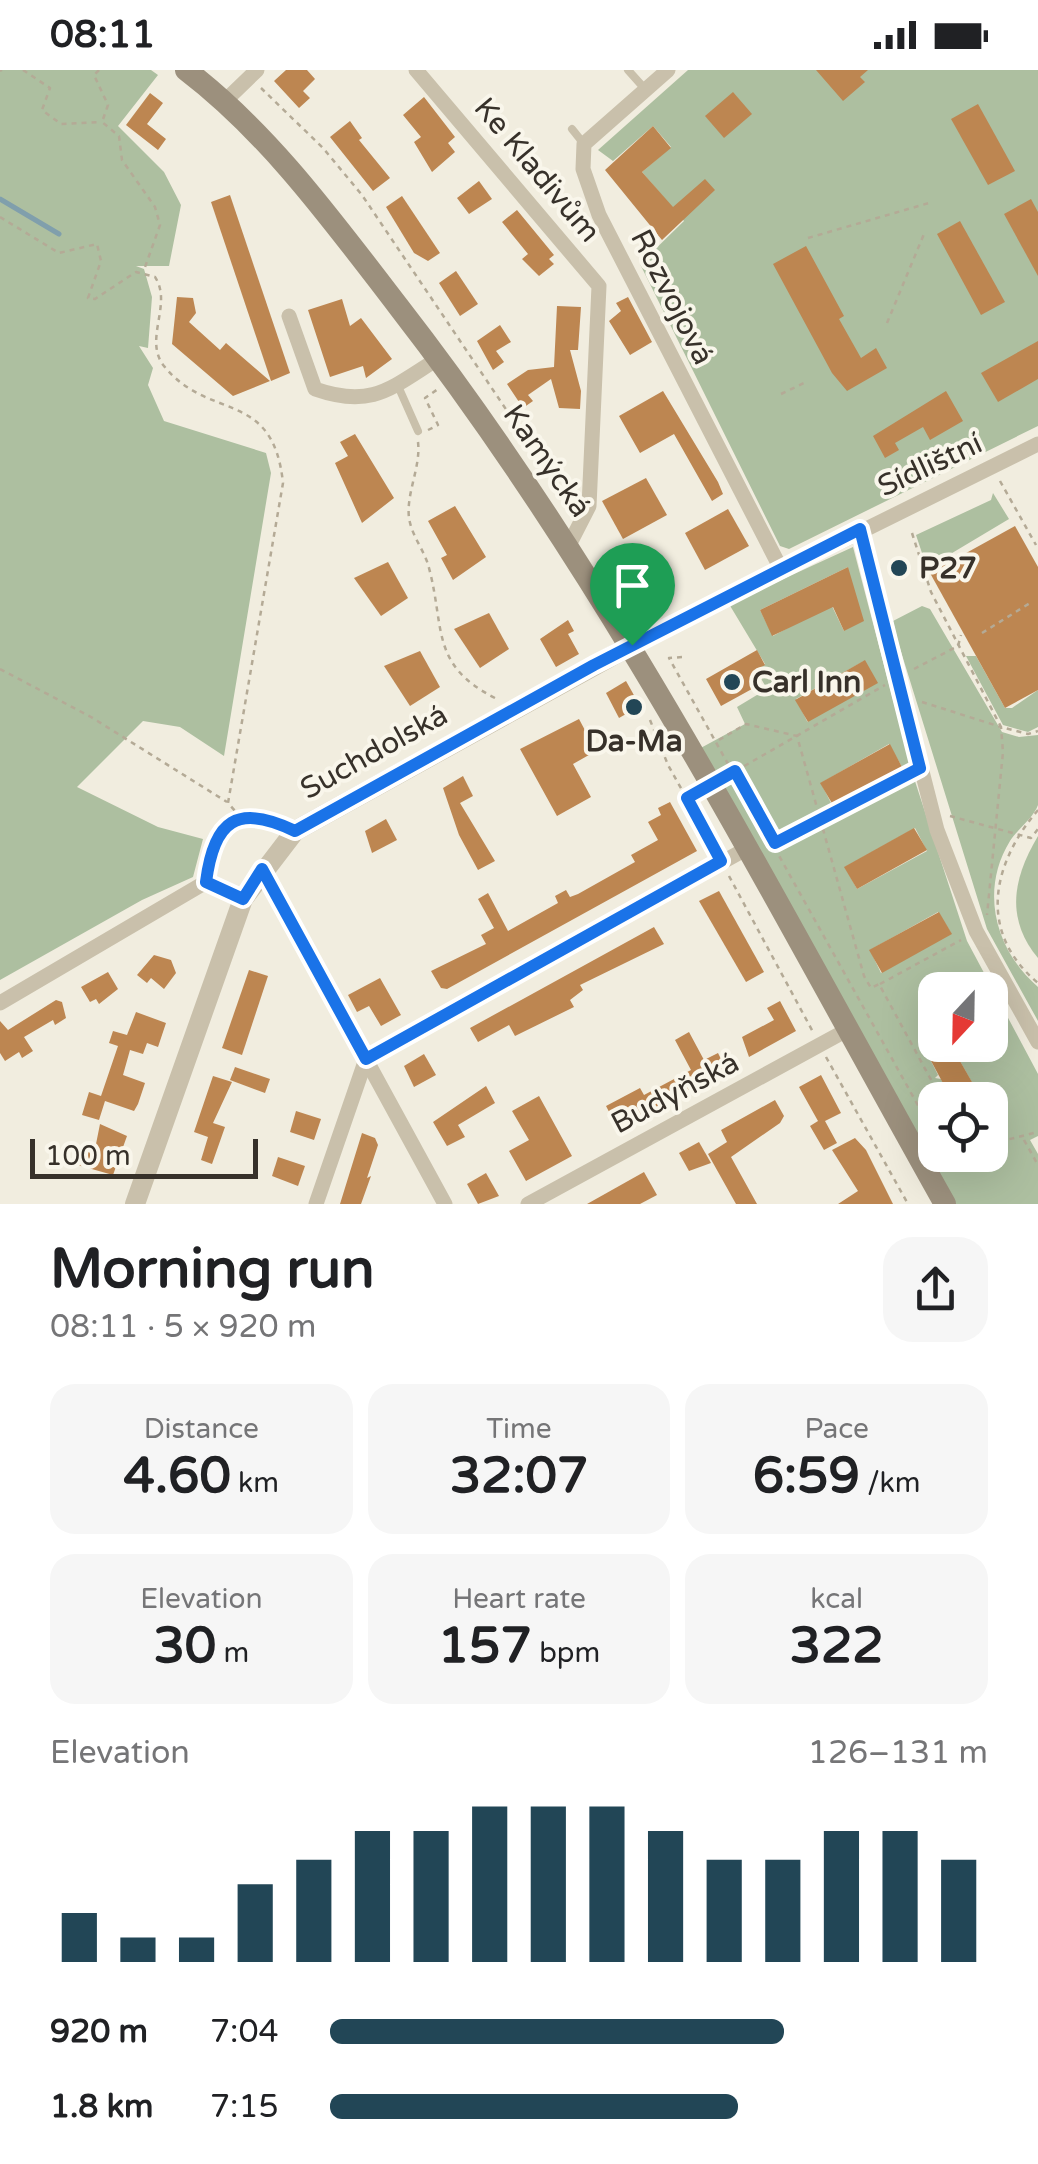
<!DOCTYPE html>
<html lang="en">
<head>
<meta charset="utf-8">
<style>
	body { margin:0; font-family:"Varela Round",sans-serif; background:#f6f6f6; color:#202124; height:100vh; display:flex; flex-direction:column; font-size:38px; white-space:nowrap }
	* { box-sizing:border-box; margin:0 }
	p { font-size:32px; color:#757577 }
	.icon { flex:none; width:55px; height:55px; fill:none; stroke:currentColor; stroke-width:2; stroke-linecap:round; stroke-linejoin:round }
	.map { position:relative; height:1134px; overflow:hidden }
	.side { display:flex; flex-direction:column; background:#fff; flex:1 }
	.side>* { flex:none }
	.needle { width:65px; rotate:202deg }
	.fabs { position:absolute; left:918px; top:902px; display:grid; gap:20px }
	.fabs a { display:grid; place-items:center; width:90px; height:90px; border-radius:20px; background:#fff; box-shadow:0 10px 40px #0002; font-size:50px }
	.scale { position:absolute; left:30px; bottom:25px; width:228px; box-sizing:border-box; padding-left:10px; border:5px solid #37312a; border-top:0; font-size:28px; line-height:35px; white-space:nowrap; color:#37312a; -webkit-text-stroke:8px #f9f6eb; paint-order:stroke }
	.pin { position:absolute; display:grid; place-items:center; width:85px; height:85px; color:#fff; margin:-102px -42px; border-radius:50% 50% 50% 0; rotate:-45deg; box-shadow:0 0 10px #0007 }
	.pin .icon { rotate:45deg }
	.round { display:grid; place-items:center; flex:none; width:105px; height:105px; border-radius:30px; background:#f6f6f6 }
	.head { display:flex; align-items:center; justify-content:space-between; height:170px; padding:0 50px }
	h1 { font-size:55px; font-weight:700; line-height:75px }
	.stats { display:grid; grid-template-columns:repeat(3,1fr); gap:15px; height:170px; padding:10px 50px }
	.stats div { display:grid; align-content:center; border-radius:25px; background:#f6f6f6; text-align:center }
	.stats b { font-size:50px; font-weight:700 }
	.stats small { font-size:28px; font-weight:400 }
	.stats p { font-size:28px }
	.chart { height:280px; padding:20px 50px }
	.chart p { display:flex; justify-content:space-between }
	.chart svg { width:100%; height:180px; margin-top:10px; stroke:#224656; stroke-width:6 }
	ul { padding:0 50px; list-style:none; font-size:32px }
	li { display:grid; grid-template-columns:160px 120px 1fr; align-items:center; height:75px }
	li i { height:25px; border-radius:12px; background:#224656 }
	.status { display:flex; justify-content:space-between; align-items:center; height:70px; padding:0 50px; background:#fff; direction:ltr }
	.status svg { height:28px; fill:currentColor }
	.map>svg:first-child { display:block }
	.green { fill:#adbfa0; fill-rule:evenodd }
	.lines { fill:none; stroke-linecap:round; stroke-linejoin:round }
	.stream { stroke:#809fac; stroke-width:5 }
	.building { fill:#bd8651 }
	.path { stroke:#b4aa96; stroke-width:2.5; stroke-dasharray:5 5; stroke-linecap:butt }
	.service { stroke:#c9c0ab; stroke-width:8 }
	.minor { stroke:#c9c0ab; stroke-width:15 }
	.tertiary { stroke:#c9c0ab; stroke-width:20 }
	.secondary { stroke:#9c907d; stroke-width:22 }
	.route-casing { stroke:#fff; stroke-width:20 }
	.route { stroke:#1a73e8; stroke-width:12 }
	.poi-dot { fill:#224656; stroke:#f9f6eb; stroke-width:4 }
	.labels { text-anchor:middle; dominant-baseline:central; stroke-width:8; stroke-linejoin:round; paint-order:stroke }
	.street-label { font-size:30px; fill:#37312a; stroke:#f9f6eb }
	.poi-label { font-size:30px; font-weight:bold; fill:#37312a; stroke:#f9f6eb; text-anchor:start }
</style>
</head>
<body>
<div class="status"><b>08:11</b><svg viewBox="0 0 49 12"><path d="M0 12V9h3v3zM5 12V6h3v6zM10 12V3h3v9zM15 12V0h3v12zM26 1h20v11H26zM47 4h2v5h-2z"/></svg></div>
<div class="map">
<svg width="1038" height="1134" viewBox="0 0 1038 1134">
	<rect width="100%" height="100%" fill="#f1eddf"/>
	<g class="green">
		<polygon points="0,0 151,0 158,5 118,56 164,102 181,135 169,196 136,196 144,199 152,227 148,278 139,276 153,298 148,315 164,351 266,383 271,403 224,686 180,657 143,651 77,717 158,757 203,769 193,807 142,830 0,910"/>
		<polygon points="688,0 1038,0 1038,356 789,479 780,476 640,194 684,151 642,102 671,77 653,56 613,91 598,80"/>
		<polygon points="993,423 1009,449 927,498 916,465 991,430"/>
		<path d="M853,477L912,702L967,871L1038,1004V1066L1030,1070L1038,1084V1134H948L697,680L745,654L737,637L767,619L756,600L765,594L729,534ZM848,497L844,561L831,534L773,566L760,540ZM864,591L808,652L807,651L796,629ZM889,674L902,697L832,735L821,713ZM915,758L927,781L857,819L845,797ZM938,842L951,863L881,903L870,880ZM935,920H990V975H935ZM952,977L982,1030H990V1085H935V1030H952L941,1009L935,1008L938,1005L930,989Z"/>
		<path d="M922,536L930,539L1002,662L1019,667L1038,665C1038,685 1038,715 1038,735C1034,747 1017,760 1010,771C979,821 996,881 1038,917V951L987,859L898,572L893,551Z"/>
		<polygon points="966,586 976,586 1005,638 1012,638 1038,620 1038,657 1028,662 1003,655"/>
		<path d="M1038,766V888C1005,848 1013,808 1038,766Z"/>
	</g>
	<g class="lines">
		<polyline class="stream" points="0,129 59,164"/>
	</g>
	<g class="building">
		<polygon points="286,0 307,0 315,9 303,21 310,28 299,38 274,11"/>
		<polygon points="816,0 868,0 860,7 865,12 843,31"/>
		<polygon points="733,22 752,44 724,68 705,46"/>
		<polygon points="150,23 163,33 147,54 166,69 158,80 126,55"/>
		<polygon points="424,27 455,67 448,73 455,82 432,102 414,72 421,67 403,45"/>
		<polygon points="978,34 1015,101 988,115 951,49"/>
		<polygon points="350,51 362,68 359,70 390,108 373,121 330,67"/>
		<polygon points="653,56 671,78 642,102 673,137 705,109 715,120 662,170 605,100"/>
		<polygon points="479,111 492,129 469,144 457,128"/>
		<polygon points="230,125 290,303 271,311 211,132"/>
		<polygon points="402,126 440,183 428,191 414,183 386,137"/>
		<polygon points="1031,129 1038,142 1038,206 1004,144"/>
		<polygon points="517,140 554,185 549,189 554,194 539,206 522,189 528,184 502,152"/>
		<polygon points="960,151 1005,232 981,245 937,164"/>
		<polygon points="806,176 844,246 839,249 861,288 876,278 887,298 847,321 832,303 773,194"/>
		<polygon points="456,201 478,234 460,246 439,213"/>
		<polygon points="177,227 193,228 196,243 189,252 220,280 226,273 270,311 233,326 172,274"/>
		<polygon points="628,227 652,272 630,285 609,251 621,241 616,233"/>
		<polygon points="342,229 350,256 361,248 392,289 366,308 363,296 330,307 308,240"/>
		<polygon points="557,236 581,237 578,280 570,280 581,321 580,339 559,338 551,309 528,325 533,331 523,338 507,314 528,300 554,297"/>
		<polygon points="500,255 511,272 496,281 504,292 493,300 477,271"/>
		<polygon points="1038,271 1038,309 998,332 981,303"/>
		<polygon points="663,321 718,412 723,424 712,431 674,364 640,383 619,346"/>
		<polygon points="946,321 963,351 930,370 923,357 895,373 899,380 885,388 873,366"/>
		<polygon points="355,364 394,428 362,453 335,393 348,386 340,372"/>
		<polygon points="646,408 667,445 623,469 602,431"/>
		<polygon points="455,436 486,487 453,510 441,488 447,485 428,451"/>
		<polygon points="728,439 749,476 705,500 685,463"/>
		<polygon points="1015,456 1038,497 1038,620 1005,638 930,503"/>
		<polygon points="388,492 408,528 381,546 354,508"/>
		<polygon points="848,497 864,551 844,561 833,537 772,566 760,540"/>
		<polygon points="489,543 509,579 480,598 454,559"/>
		<polygon points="568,550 574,561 568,564 579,584 556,597 540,569"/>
		<polygon points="757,580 765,595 754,601 761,614 721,636 706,609"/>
		<polygon points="420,581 440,617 410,636 384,596"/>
		<polygon points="865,590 878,613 808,652 795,630"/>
		<polygon points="626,611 640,636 619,648 606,623"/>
		<polygon points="579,649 596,681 573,694 591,727 557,746 520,679"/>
		<polygon points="890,674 902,697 833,735 820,713"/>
		<polygon points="463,706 473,726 460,733 495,791 478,800 459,765 443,718"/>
		<polygon points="670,732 697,781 447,919 441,918 431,901 486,874 481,865 494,858 478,829 488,823 508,861 558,833 555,826 566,820 570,827 578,824 635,792 631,785 658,770 648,752 661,745 658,738"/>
		<polygon points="386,749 397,770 372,783 365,761"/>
		<polygon points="914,758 927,780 857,819 844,797"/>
		<polygon points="719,821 764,902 746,912 699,831"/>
		<polygon points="939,842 952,864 882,903 869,880"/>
		<polygon points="654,857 664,874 580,915 583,920 570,930 574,937 515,966 509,955 478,972 470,958"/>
		<polygon points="154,885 171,890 176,903 164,919 151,908 147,913 137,905"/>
		<polygon points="249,900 268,906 242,985 222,978"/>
		<polygon points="108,902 118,919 99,934 96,929 90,932 81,917"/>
		<polygon points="380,908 401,945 381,956 369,936 357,942 348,925"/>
		<polygon points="56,930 62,932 66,948 55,955 53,950 24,967 33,981 22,988 19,982 5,991 0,983 0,951 8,960"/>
		<polygon points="780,931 796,961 749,987 742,967 774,950 767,938"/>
		<polygon points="136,942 166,953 158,977 147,973 143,984 130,980 123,1005 145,1013 138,1034 134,1041 105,1031 99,1050 82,1045 89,1022 101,1026 118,976 109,973 113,961 127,965"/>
		<polygon points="689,962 704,990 718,983 726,999 618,1059 606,1036 640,1018 644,1025 691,1000 675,970"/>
		<polygon points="952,977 972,1012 982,1030 952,1030 930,989"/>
		<polygon points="424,984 436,1005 414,1017 404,996"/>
		<polygon points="235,997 270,1009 265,1023 230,1010"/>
		<polygon points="821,1005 841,1043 825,1051 837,1073 824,1080 810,1056 818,1051 799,1017"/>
		<polygon points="213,1006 232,1012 213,1053 225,1057 212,1094 201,1090 208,1067 194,1062"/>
		<polygon points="486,1016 495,1033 458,1055 465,1067 447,1076 433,1052"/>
		<polygon points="539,1026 572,1086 526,1111 509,1081 529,1070 512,1041"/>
		<polygon points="775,1030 784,1046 780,1053 731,1087 757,1134 736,1134 708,1084 727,1072 721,1060"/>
		<polygon points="296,1041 321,1049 314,1070 290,1062"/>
		<polygon points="100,1054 127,1066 113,1105 74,1094 79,1079 94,1084"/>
		<polygon points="362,1063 375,1068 378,1075 367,1108 371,1106 361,1134 340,1134"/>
		<polygon points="855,1068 866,1080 893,1134 838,1134 858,1121 832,1080"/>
		<polygon points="699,1072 711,1093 689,1101 679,1083"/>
		<polygon points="278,1087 305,1096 298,1116 272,1106"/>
		<polygon points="644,1102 657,1125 640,1134 587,1134"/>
		<polygon points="486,1103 499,1126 478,1134 467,1114"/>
	</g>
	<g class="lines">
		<g class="path">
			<polyline points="23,0 50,18 42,40 61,54 100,52"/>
			<polyline points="99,0 94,5 108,35 102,52 119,66 122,90 155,137 160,155 144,200"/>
			<polyline points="0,1 2,0"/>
			<polyline points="261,18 323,78 362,125 571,436"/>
			<path d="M0,147L59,183L97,174L101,191L88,228L95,229L136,202L155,207C173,234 143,270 164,296C209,352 273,318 283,413L228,733L235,741"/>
			<polyline points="808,168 929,133"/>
			<polyline points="887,253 924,164"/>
			<polyline points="781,324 806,312"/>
			<polyline points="428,360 438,355 425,328 438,319"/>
			<path d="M418,372C421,397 406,423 409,448C412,467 425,481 429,498C445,558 430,595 495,628"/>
			<polyline points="1000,411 1036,475"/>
			<polyline points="912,463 931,522 1001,657 1028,664 1038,661"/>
			<polyline points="982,563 1030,533"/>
			<polyline points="682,587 669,588 935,1066"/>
			<polyline points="0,599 91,647 227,732"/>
			<polyline points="914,599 958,576 961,565"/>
			<polyline points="922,632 1001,657 1003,682 987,845"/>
			<polyline points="650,650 668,695 714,777"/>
			<polyline points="719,670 746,654 797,666 864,906 871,918 879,914 942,1030"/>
			<polyline points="727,706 885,615"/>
			<path d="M1038,740C992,794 977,862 1038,913"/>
			<polyline points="950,746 1031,768 1038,759"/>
			<polyline points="776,773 907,705"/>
			<polyline points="729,806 813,962"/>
			<polyline points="880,914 961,870"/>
			<polyline points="826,987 908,1134"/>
			<polyline points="1024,1070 1038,1095"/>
			<polyline points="990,1074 1038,1062"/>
		</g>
		<g class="service">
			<polyline points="628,0 645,19"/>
			<polyline points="572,59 584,74"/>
			<polyline points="398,316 418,361"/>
			<path d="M207,812C213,754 234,732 291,759"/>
		</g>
		<g class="minor">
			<polyline points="416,0 599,216 589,436 569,475"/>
			<polyline points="668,0 584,74 583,99 599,145 781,499"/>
			<polyline points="226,30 257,0"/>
			<path d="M289,246L315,319C372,339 391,318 439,288"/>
			<polyline points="860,459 937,760 976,861 1038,972"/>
			<polyline points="632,575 1038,374"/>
			<polyline points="262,799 445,1134"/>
			<polyline points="0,933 206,812 243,829"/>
			<polyline points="316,1134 366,989 746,779"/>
			<polyline points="528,1134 847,960"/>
		</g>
		<polyline class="tertiary" points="135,1134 243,829 295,761 632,575"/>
		<path class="secondary" d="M186,0C270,64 334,153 398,236C614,514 773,828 945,1134"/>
	</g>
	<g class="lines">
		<g class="route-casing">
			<path id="route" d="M860,459L920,698L775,773L735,701L687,728L721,791L366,989L262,799L243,829L206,812C214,750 237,733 295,761L594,595Z"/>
		</g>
		<use href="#route" class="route"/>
	</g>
	<g class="poi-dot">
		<circle cx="899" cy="498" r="10"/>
		<circle cx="732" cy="612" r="10"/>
		<circle cx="634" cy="637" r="10"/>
	</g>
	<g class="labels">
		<g class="street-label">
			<text transform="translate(537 100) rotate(50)">Ke Kladivům</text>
			<text transform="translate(672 227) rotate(63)">Rozvojová</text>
			<text transform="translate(547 391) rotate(55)">Kamýcká</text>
			<text transform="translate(930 395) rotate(-25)">Sídlištní</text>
			<text transform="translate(374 682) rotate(-29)">Suchdolská</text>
			<text transform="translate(675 1023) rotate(-28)">Budyňská</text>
		</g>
		<g class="poi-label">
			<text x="919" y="498">P27</text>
			<text x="752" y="612">Carl Inn</text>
			<text x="634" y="671" text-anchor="middle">Da-Ma</text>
		</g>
	</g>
</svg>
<div class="fabs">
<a><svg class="needle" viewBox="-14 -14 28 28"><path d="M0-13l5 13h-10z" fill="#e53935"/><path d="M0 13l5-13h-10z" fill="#757577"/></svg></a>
<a><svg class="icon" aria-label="locate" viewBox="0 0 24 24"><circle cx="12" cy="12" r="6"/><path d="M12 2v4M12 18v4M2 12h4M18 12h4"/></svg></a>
</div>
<div class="scale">100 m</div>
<div class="pin" style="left:632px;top:575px;background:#1e9e55"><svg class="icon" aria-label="arrive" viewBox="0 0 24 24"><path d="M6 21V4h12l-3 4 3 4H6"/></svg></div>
</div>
<section class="side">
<div class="head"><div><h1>Morning run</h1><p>08:11 · 5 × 920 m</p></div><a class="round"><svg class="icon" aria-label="share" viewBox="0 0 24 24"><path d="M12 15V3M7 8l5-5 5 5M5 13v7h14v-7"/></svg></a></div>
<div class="stats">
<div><p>Distance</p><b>4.60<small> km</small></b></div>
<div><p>Time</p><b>32:07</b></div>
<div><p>Pace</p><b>6:59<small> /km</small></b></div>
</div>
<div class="stats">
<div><p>Elevation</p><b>30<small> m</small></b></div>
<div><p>Heart rate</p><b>157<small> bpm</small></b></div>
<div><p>kcal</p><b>322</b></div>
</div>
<div class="chart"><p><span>Elevation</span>126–131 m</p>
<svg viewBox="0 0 160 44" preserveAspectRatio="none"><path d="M5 44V32M15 44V38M25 44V38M35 44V25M45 44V19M55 44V12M65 44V12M75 44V6M85 44V6M95 44V6M105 44V12M115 44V19M125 44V19M135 44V12M145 44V12M155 44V19"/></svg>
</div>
<ul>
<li><b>920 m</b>7:04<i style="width:69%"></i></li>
<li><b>1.8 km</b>7:15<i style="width:62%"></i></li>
</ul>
</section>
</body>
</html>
